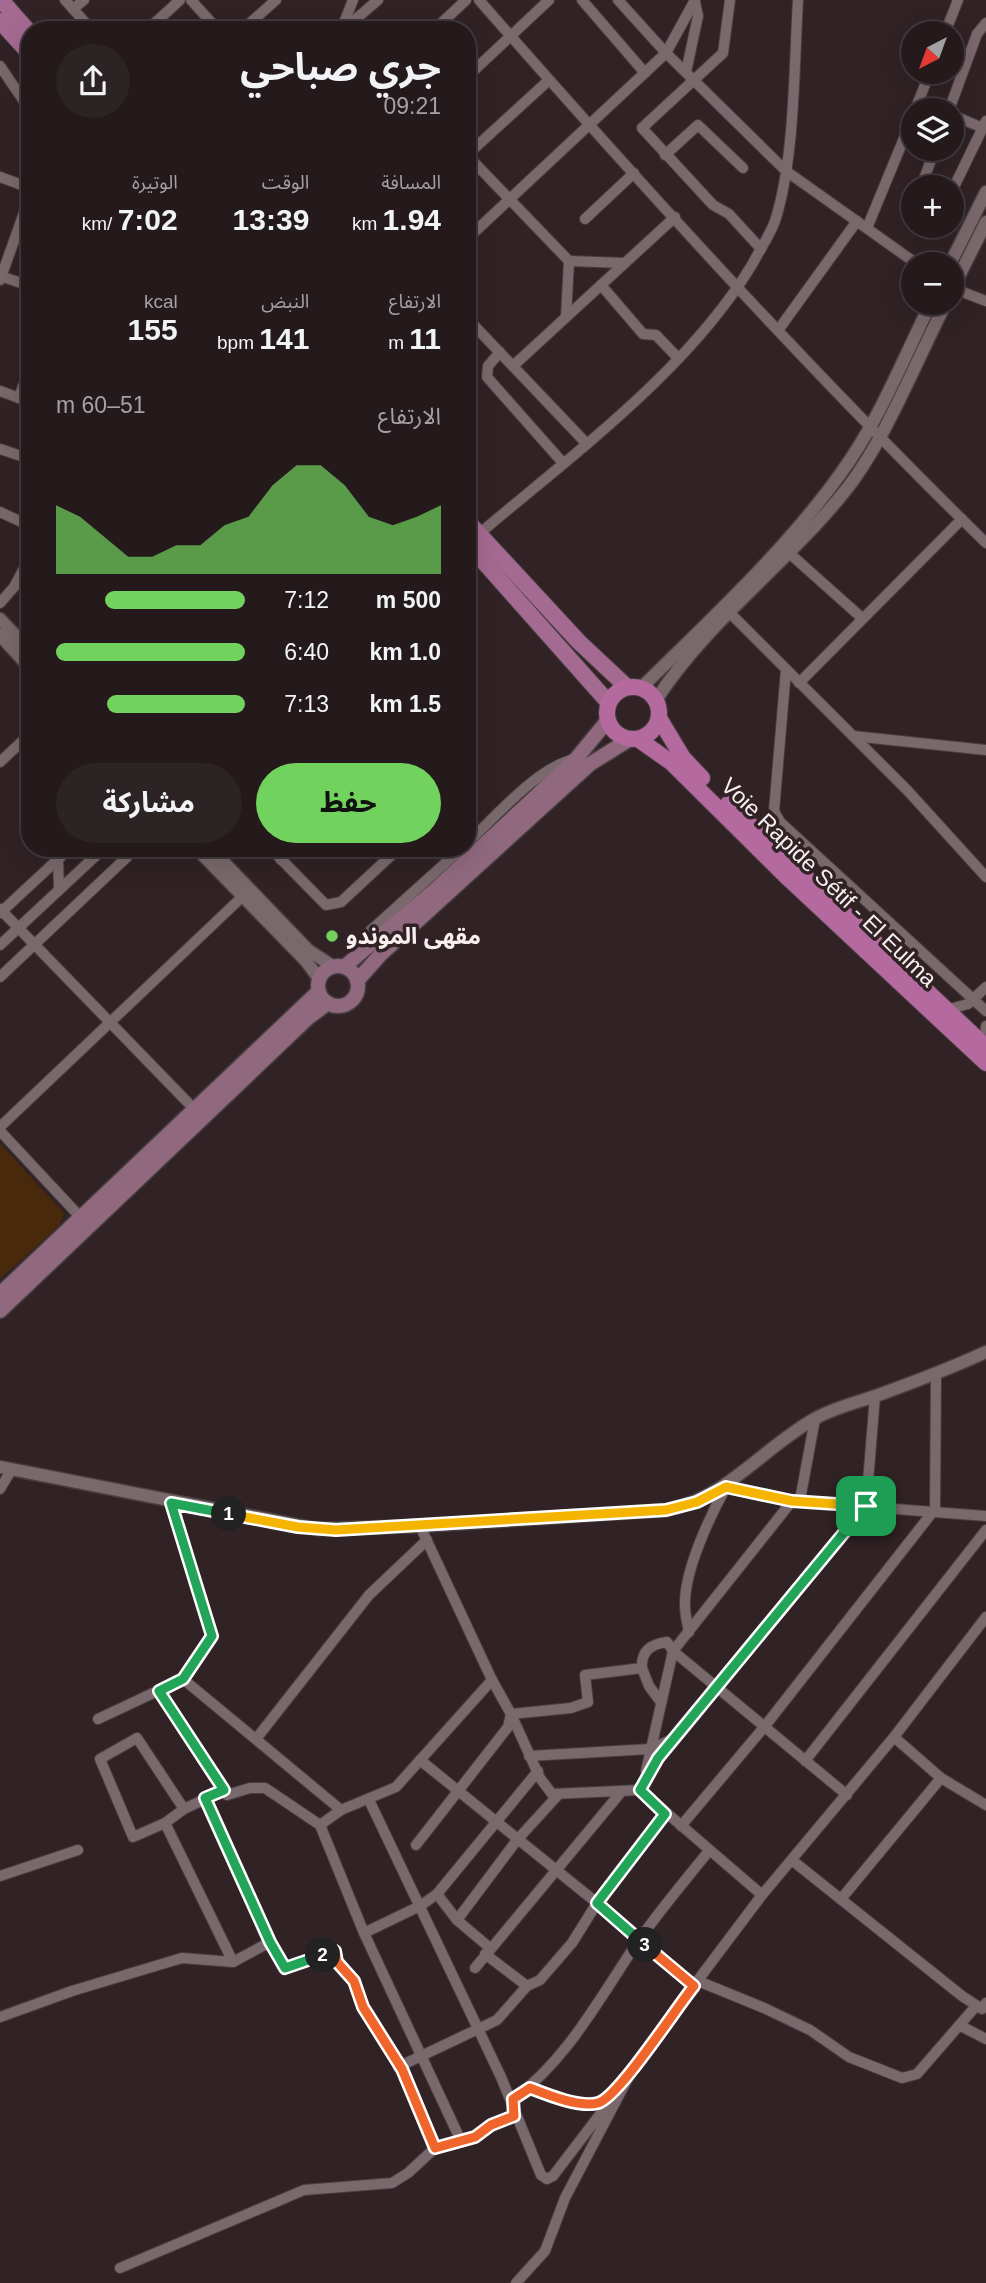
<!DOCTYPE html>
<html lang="ar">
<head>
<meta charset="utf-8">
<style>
	body { margin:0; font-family:Helvetica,"Noto Sans Arabic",sans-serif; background:#2c2325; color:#f1f3f6; direction:rtl; height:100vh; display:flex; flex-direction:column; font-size:26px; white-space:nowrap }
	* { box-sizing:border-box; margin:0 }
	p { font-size:23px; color:#a3a1a3 }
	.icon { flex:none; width:38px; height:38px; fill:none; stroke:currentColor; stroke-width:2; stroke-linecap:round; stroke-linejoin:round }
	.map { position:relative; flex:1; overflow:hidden; direction:ltr }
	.drawer { position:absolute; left:21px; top:21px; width:455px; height:836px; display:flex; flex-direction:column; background:#241a1c; border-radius:28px; box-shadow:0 7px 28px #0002,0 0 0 2px #41383b; direction:rtl }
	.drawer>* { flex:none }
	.needle { width:46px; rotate:221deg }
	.controls { position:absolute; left:901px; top:21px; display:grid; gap:14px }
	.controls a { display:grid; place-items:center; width:63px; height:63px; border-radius:50%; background:#241a1c; box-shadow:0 7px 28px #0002,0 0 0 2px #41383b; font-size:35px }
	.pin { position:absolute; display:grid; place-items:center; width:60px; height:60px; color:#fff; margin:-30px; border-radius:14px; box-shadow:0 4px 10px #0006 }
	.km { position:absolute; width:35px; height:35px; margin:-18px; border-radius:50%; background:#222; color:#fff; font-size:19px; line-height:35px; text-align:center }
	.round { display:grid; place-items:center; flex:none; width:74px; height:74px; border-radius:37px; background:#2c2325 }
	.summary { display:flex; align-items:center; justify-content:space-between; height:119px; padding:0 35px }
	h1 { font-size:38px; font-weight:700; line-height:52px }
	.metrics { display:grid; grid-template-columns:repeat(3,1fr); gap:10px; height:119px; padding:7px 35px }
	.metrics div { display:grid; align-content:center }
	.metrics b { font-size:30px; font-weight:700 }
	.metrics small { font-size:19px; font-weight:400 }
	.metrics p { font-size:19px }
	.chart { height:196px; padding:14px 35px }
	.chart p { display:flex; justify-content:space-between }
	.chart svg { width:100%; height:126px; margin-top:7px; fill:#72d25e; opacity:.7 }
	.action { display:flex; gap:14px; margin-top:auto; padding:14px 35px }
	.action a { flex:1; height:80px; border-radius:42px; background:#72d25e; color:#111; font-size:28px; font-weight:700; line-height:80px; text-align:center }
	.action a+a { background:#2c2325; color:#f1f3f6 }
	ul { padding:0 35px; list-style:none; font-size:23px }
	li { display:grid; grid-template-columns:112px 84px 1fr; align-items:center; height:52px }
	li i { height:18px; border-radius:9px; background:#72d25e }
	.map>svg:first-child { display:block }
	.green { fill:#49290b }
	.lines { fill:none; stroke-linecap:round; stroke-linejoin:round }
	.minor-casing { stroke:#483e40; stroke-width:12 }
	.tertiary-casing { stroke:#483e40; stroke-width:15 }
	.secondary-casing { stroke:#483e40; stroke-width:17 }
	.primary-casing { stroke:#483e40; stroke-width:18 }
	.trunk-casing { stroke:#483e40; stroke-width:18 }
	.minor { stroke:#7a696c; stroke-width:10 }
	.tertiary { stroke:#7a696c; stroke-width:12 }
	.secondary { stroke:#90697f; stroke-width:14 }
	.primary { stroke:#a56a92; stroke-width:16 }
	.trunk { stroke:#b46a9e; stroke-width:16 }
	.split-1-casing { stroke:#fff; stroke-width:14 }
	.split-2-casing { stroke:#fff; stroke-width:14 }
	.split-3-casing { stroke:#fff; stroke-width:14 }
	.split-4-casing { stroke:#fff; stroke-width:14 }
	.split-1 { stroke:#f5b400; stroke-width:9 }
	.split-2 { stroke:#22a559; stroke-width:9 }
	.split-3 { stroke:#f0652b; stroke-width:9 }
	.split-4 { stroke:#22a559; stroke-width:9 }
	.poi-dot { fill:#72d25e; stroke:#302225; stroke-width:2.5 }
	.labels { text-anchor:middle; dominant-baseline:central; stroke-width:7; stroke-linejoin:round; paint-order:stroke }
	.street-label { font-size:23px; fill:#f8eff0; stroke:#302225 }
	.poi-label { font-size:23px; font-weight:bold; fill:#f8eff0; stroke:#302225; text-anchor:start }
</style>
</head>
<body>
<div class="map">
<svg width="986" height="2283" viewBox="0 0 986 2283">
	<rect width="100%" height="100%" fill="#302225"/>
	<polygon class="green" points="0,1144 64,1213 59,1226 0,1279"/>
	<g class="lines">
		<g class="minor-casing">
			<g id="minor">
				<polyline points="65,0 92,30"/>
				<polyline points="191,0 218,30"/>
				<path d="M479,0C642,186 809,370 986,543"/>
				<polyline points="582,0 645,73"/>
				<polyline points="618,0 666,53 786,171 917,264"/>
				<polyline points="730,0 723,53 642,128 713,205 729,214 761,249"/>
				<polyline points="73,9 84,0"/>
				<polyline points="147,30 180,0"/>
				<polyline points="242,30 276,0"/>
				<polyline points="341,30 353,0"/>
				<polyline points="343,30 378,0"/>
				<polyline points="434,30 466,0"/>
				<polyline points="945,33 958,0"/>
				<polyline points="0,66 30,110"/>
				<polyline points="686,72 698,16 695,2"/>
				<polyline points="467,77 549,0"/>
				<polyline points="549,80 467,155 569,261"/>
				<polyline points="919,101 941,110"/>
				<polyline points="915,110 930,72"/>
				<polyline points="949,110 977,34 986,23"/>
				<polyline points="952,115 983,128"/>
				<polyline points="665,155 698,125 743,168"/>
				<polyline points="0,177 30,188"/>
				<polyline points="921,187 935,149"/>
				<polyline points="952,191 986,121"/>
				<polyline points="585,219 634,173"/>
				<polyline points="867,228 914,114"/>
				<polyline points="467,239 666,53 695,0"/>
				<polyline points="0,276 30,286"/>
				<polyline points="0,280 30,196"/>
				<polyline points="601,285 643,334 656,335 678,358"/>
				<polyline points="952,288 986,301"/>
				<polyline points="566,317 569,261 625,263"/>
				<polyline points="467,318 586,443"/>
				<polyline points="779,329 857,221"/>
				<polyline points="500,352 488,366 487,377 563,463"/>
				<polyline points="513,366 675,217"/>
				<polyline points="0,391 30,402"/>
				<polyline points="19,398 30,366"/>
				<polyline points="0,449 30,459"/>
				<polyline points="0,512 30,526"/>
				<path d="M479,534C573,454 689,370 753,263C760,249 770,235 775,221C795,159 794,66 798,0"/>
				<polyline points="788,552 862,618"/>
				<polyline points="0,603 14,587 30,557"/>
				<polyline points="730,613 908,791 986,877"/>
				<polyline points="786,670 774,811 780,822 986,1011"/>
				<polyline points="799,683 962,519"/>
				<polyline points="853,736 986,750"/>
				<polyline points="0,762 30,734"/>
				<path d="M467,843C496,817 537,767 575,759"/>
				<polyline points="271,849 326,905 341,902 398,849"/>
				<polyline points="58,859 59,890"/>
				<polyline points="281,860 292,849"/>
				<polyline points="0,909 198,1113"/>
				<polyline points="0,913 69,849"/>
				<polyline points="0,945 103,849"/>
				<polyline points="362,950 369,932 461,849"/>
				<polyline points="0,977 127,857 132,849"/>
				<polyline points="946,1010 968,1004 986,987"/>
				<polyline points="984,1045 986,1026"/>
				<polyline points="0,1127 242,897"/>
				<polyline points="0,1131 83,1220"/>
				<polyline points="0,1489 12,1469"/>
				<polyline points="800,1500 815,1419"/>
				<polyline points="792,1501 673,1651 847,1795"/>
				<path d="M689,1632C687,1623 685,1614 685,1605C684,1571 710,1516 726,1487L792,1501L986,1516"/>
				<polyline points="642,1668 649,1686 660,1701"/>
				<polyline points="183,1679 341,1810"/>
				<polyline points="159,1691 227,1795 250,1788 265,1788 320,1825 364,1933 461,2141"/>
				<polyline points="98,1719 183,1679 212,1636 171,1503"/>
				<polyline points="894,1737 941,1778 986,1805"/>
				<polyline points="256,1739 369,1595 427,1540"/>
				<polyline points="529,1756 650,1749 673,1739"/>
				<polyline points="420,1760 628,1928 694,1986"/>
				<polyline points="805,1761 986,1530"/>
				<polyline points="224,1790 184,1809 137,1738 100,1759 133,1837 165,1823 233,1962"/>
				<path d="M640,1790L552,1794L540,1778L511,1714L571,1708L588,1702L585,1675L642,1668C641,1651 651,1644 667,1642L673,1651L646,1771"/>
				<polyline points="205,1798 270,1942"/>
				<polyline points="369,1800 501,2077 541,2175 547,2179 553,2176 614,2096"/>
				<polyline points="165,1823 184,1809"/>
				<polyline points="320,1825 341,1810 396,1787 492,1680"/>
				<polyline points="681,1826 765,1726 935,1509 936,1374"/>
				<polyline points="416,1845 508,1727 511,1714 492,1680 420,1526"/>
				<polyline points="793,1861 962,1996 982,2009 986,2003"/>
				<polyline points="0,1876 78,1850"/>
				<polyline points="437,1894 457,1920 490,1948"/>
				<polyline points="762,1895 640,1790 658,1758 866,1506 875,1396"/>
				<polyline points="841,1899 941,1778"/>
				<polyline points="457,1920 517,1840 559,1794"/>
				<polyline points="364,1933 420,1906 437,1894 538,1771"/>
				<polyline points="485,1954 527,1986"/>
				<polyline points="475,1968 622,1791"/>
				<polyline points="698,1981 764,2008 810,2030 849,2057 902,2078 917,2074 976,2006"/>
				<polyline points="0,2017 72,1991 182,1958 233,1962 270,1942 285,1968 335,1951 337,1962 354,1981 363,2007 402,2069 435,2148"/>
				<polyline points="961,2026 986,2039"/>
				<polyline points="398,2067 497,2020 527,1986 540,1980 572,1943 597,1903 665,1814"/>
				<path d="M530,2088C552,2097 589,2112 610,2097"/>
				<path d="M120,2268L304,2190L392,2183L408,2173L435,2148L475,2137L491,2125L514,2116L513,2099C568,2060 601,1995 639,1940C661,1909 685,1880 709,1851"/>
				<polyline points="516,2283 545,2251 565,2198 637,2061 762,1895 894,1737 986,1617"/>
			</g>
		</g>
		<g class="tertiary-casing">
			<g id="tertiary">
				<polyline points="950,264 986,192"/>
				<polyline points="952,290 986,222"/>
				<polyline points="0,619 30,651"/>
				<polyline points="0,635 30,668"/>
				<path d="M641,688C709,621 786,550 841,473C879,421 903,359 931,303"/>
				<path d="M656,700C707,621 787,564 845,491C885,441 916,361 946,303"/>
				<polyline points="197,849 306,961 320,980"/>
				<polyline points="211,849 308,950 334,967"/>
				<path d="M0,1467L317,1529L420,1526L666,1510C728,1498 762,1448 816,1418C836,1407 859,1402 881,1394C917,1381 951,1368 986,1352"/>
			</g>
		</g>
		<g class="secondary-casing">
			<g id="secondary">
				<circle cx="338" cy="986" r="20"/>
				<polyline points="344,967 437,888 576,759 608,720"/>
				<polyline points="357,981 380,955 590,764 630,739"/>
				<polyline points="0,1294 319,991"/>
				<polyline points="0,1311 308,1018 328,1003"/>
			</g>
		</g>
		<g class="primary-casing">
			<g id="primary">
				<polyline points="1,0 30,33"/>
				<polyline points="0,21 30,54"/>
				<polyline points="467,521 579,642 627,687"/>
				<polyline points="467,543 608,702"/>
			</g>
		</g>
		<g class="trunk-casing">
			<g id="trunk">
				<circle cx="633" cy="713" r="26"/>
				<polyline points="659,718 683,758 702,778"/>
				<polyline points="638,739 672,763 788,878 986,1063"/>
				<polyline points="728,804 986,1047"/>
			</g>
		</g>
		<use href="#minor" class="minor"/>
		<use href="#tertiary" class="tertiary"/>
		<use href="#secondary" class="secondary"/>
		<use href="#primary" class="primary"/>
		<use href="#trunk" class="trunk"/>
	</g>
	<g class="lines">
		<g class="split-1-casing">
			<polyline id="split-1" points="229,1514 298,1527 336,1530 666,1510 697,1502 726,1487 792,1501 866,1506"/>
		</g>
		<g class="split-2-casing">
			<polyline id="split-2" points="229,1514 171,1503 212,1636 183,1679 159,1691 224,1790 205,1798 270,1942 285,1968 323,1955"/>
		</g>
		<g class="split-3-casing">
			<path id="split-3" d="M323,1955L335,1951L337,1962L354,1981L363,2007L402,2069L435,2148L475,2137L491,2125L514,2116L513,2099L530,2088C548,2095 580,2108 598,2103C618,2098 676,2008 694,1986L645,1945"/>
		</g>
		<g class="split-4-casing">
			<polyline id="split-4" points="645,1945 597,1903 665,1814 640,1790 658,1758 866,1506"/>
		</g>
		<use href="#split-1" class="split-1"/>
		<use href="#split-2" class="split-2"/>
		<use href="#split-3" class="split-3"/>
		<use href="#split-4" class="split-4"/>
	</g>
	<circle class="poi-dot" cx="332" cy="936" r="7"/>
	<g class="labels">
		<g class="street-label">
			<text transform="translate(829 882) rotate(44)">Voie Rapide Sétif - El Eulma</text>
		</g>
		<g class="poi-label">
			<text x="346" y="936">مقهى الموندو</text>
		</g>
	</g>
</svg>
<div class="controls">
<a><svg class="needle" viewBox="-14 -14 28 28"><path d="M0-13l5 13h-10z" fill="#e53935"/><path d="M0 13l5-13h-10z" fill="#a3a1a3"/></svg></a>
<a><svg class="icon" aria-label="layers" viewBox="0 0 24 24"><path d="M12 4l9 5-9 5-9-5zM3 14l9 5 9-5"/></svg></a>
<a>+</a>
<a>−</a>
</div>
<div class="pin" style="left:866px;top:1506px;background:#1e9e55"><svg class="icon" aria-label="arrive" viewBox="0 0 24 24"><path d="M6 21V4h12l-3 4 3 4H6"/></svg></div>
<b class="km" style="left:229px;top:1514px">1</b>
<b class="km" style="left:323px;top:1955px">2</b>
<b class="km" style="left:645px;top:1945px">3</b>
<section class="drawer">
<div class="summary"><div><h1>جري صباحي</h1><p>09:21</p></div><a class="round"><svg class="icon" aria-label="share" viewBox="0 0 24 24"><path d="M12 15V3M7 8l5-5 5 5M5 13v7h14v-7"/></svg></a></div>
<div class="metrics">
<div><p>المسافة</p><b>1.94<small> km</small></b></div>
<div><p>الوقت</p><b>13:39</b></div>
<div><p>الوتيرة</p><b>7:02<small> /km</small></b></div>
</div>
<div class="metrics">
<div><p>الارتفاع</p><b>11<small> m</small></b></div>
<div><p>النبض</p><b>141<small> bpm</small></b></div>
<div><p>kcal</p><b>155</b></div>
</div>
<div class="chart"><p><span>الارتفاع</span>51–60 m</p>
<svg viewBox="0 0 160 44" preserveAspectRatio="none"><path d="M0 44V20L10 24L20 31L30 38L40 38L50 34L60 34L70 27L80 24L90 13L100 6L110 6L120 13L130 24L140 27L150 24L160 20V44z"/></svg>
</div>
<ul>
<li><b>500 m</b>7:12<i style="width:74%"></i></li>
<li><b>1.0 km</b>6:40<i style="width:100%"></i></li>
<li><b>1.5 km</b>7:13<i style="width:73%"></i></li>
</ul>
<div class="action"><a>حفظ</a><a>مشاركة</a></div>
</section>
</div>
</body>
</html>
